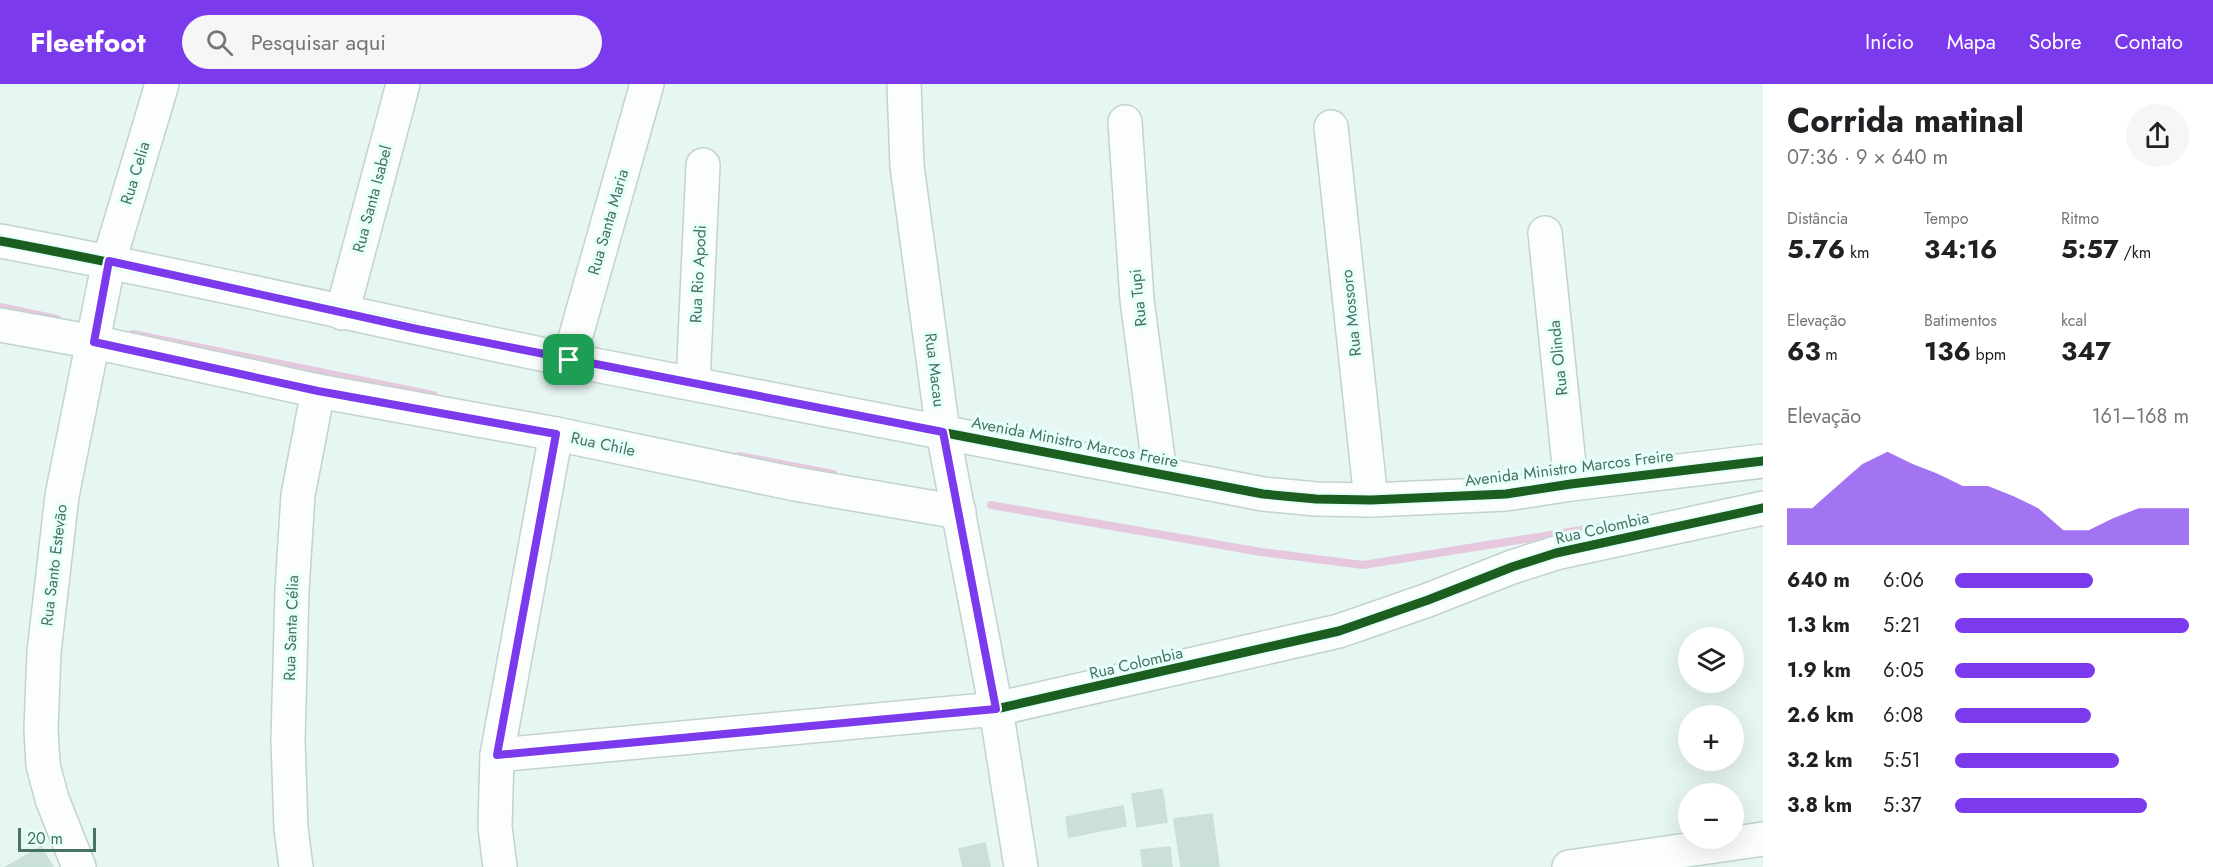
<!DOCTYPE html>
<html lang="pt">
<head>
<meta charset="utf-8">
<style>
	body { margin:0; font-family:Jost,sans-serif; background:#f6f6f6; color:#202124; height:100vh; display:flex; flex-direction:column; font-size:22px; white-space:nowrap }
	* { box-sizing:border-box; margin:0 }
	p { font-size:20px; color:#757577 }
	.icon { flex:none; width:33px; height:33px; fill:none; stroke:currentColor; stroke-width:2; stroke-linecap:round; stroke-linejoin:round }
	.map { position:relative; flex:1; overflow:hidden }
	.details { display:flex; flex-direction:column; background:#fff; width:450px }
	.details>* { flex:none }
	.controls { position:absolute; left:1678px; top:543px; display:grid; gap:12px }
	.controls a { display:grid; place-items:center; width:66px; height:66px; border-radius:50%; background:#fff; box-shadow:0 6px 24px #0002; font-size:30px }
	.scale { position:absolute; left:18px; bottom:15px; width:78px; box-sizing:border-box; padding-left:6px; border:3px solid #477362; border-top:0; font-size:16px; line-height:21px; white-space:nowrap; color:#477362; -webkit-text-stroke:4px #e7fffb; paint-order:stroke }
	.pin { position:absolute; display:grid; place-items:center; width:51px; height:51px; color:#fff; margin:-26px; border-radius:12px; box-shadow:0 3px 9px #0006 }
	.round { display:grid; place-items:center; flex:none; width:63px; height:63px; border-radius:32px; background:#f6f6f6 }
	.head { display:flex; align-items:center; justify-content:space-between; height:102px; padding:0 24px }
	h1 { font-size:33px; font-weight:700; line-height:45px }
	.figures { display:grid; grid-template-columns:repeat(3,1fr); gap:9px; height:102px; padding:6px 24px }
	.figures div { display:grid; align-content:center }
	.figures b { font-size:26px; font-weight:700 }
	.figures small { font-size:16px; font-weight:400 }
	.figures p { font-size:16px }
	.chart { height:168px; padding:12px 24px }
	.chart p { display:flex; justify-content:space-between }
	.chart svg { width:100%; height:108px; margin-top:6px; fill:#7c3aed; opacity:.7 }
	ul { padding:0 24px; list-style:none; font-size:20px }
	li { display:grid; grid-template-columns:96px 72px 1fr; align-items:center; height:45px }
	li i { height:15px; border-radius:8px; background:#7c3aed }
	header { display:flex; align-items:center; gap:36px; box-sizing:border-box; height:84px; padding:0 30px; background:#7c3aed; color:#fff }
	header strong { font-size:28px }
	nav { display:flex; gap:33px; margin-inline-start:auto; font-size:21px }
	.search { width:420px; height:54px; background:#f6f6f6; display:flex; align-items:center; gap:15px; box-sizing:border-box; padding:0 21px; border-radius:33px; color:#757577; font-size:22px }
	main { display:flex; flex:1; min-height:0 }
	.map>svg:first-child { display:block }
	.lines { fill:none; stroke-linecap:round; stroke-linejoin:round }
	.stream { stroke:#e5c8dd; stroke-width:8 }
	.building { fill:#cbe0da; stroke:#c9dfd8; stroke-width:1.5 }
	.minor-casing { stroke:#c2d3ce; stroke-width:36 }
	.minor { stroke:#fbfefd; stroke-width:33 }
	.cycleway-casing { stroke:#e7fffb; stroke-width:13 }
	.cycleway { stroke:#1b5e20; stroke-width:9 }
	.route-casing { stroke:#fff; stroke-width:12 }
	.route { stroke:#7c3aed; stroke-width:8 }
	.labels { text-anchor:middle; dominant-baseline:central; stroke-width:6; stroke-linejoin:round; paint-order:stroke }
	.street-label { font-size:16px; fill:#477362; stroke:#e7fffb }
</style>
</head>
<body>
<header>
<strong>Fleetfoot</strong>
<div class="search"><svg class="icon" aria-label="search" viewBox="0 0 24 24"><circle cx="10" cy="10" r="6"/><path d="M15 15l6 6"/></svg>Pesquisar aqui</div>
<nav><a>Início</a><a>Mapa</a><a>Sobre</a><a>Contato</a></nav>
</header>
<main>
<div class="map">
<svg width="1763" height="783" viewBox="0 0 1763 783">
	<rect width="100%" height="100%" fill="#e6f6f3"/>
	<g class="lines">
		<g class="stream">
			<polyline points="0,223 57,235"/>
			<polyline points="133,250 433,311"/>
			<polyline points="739,372 833,390"/>
			<polyline points="991,421 1261,468 1363,481 1600,443"/>
		</g>
	</g>
	<g class="building">
		<polygon points="1162,705 1167,738 1137,743 1132,710"/>
		<polygon points="1123,722 1126,742 1069,753 1066,733"/>
		<polygon points="1212,730 1219,783 1181,783 1174,735"/>
		<polygon points="985,759 990,783 963,783 959,765"/>
		<polygon points="41,763 53,783 6,783"/>
		<polygon points="1170,763 1172,783 1143,783 1141,766"/>
	</g>
	<g class="lines">
		<g class="minor-casing">
			<g id="minor">
				<polyline points="904,0 907,82 943,348 996,625 1021,783"/>
				<polyline points="1125,38 1137,216 1160,390"/>
				<polyline points="1331,43 1371,416"/>
				<polyline points="1545,149 1571,400"/>
				<path d="M0,157C189,192 376,236 564,275C797,322 1030,364 1263,410L1316,415L1371,416L1506,410L1571,400L1763,377"/>
				<polyline points="342,229 403,0"/>
				<polyline points="0,241 94,258 318,307 556,350 795,400 959,428"/>
				<polyline points="569,276 647,0"/>
				<polyline points="693,299 703,81"/>
				<polyline points="497,671 996,625 1339,547 1428,516 1512,483 1556,469 1763,424"/>
				<polyline points="79,783 52,715 43,681 41,645 44,568 62,412 109,177 162,0"/>
				<polyline points="296,783 291,744 288,657 292,506 298,411 318,307"/>
				<polyline points="500,783 495,743 497,671 556,350"/>
				<polyline points="1569,783 1763,755"/>
			</g>
		</g>
		<use href="#minor" class="minor"/>
		<g class="cycleway-casing">
			<g id="cycleway">
				<path d="M0,157C189,192 376,236 564,275C797,322 1030,364 1263,410L1316,415L1371,416L1506,410L1571,400L1763,377"/>
				<polyline points="497,671 996,625 1339,547 1428,516 1512,483 1556,469 1763,424"/>
			</g>
		</g>
		<use href="#cycleway" class="cycleway"/>
	</g>
	<g class="lines">
		<g class="route-casing">
			<polygon id="route" points="109,177 417,245 943,348 996,625 497,671 556,350 318,307 94,258"/>
		</g>
		<use href="#route" class="route"/>
	</g>
	<g class="labels">
		<g class="street-label">
			<text transform="translate(135 89) rotate(-73)">Rua Celia</text>
			<text transform="translate(372 115) rotate(-75)">Rua Santa Isabel</text>
			<text transform="translate(608 138) rotate(-74)">Rua Santa Maria</text>
			<text transform="translate(698 190) rotate(-87)">Rua Rio Apodi</text>
			<text transform="translate(1138 214) rotate(-96)">Rua Tupi</text>
			<text transform="translate(1351 229) rotate(-96)">Rua Mossoro</text>
			<text transform="translate(1558 274) rotate(-96)">Rua Olinda</text>
			<text transform="translate(935 286) rotate(83)">Rua Macau</text>
			<text transform="translate(1075 358) rotate(11)">Avenida Ministro Marcos Freire</text>
			<text transform="translate(603 360) rotate(12)">Rua Chile</text>
			<text transform="translate(1569 384) rotate(-7)">Avenida Ministro Marcos Freire</text>
			<text transform="translate(1602 444) rotate(-13)">Rua Colombia</text>
			<text transform="translate(54 481) rotate(-83)">Rua Santo Estevão</text>
			<text transform="translate(291 544) rotate(-88)">Rua Santa Célia</text>
			<text transform="translate(1136 579) rotate(-13)">Rua Colombia</text>
		</g>
	</g>
</svg>
<div class="controls">
<a><svg class="icon" aria-label="layers" viewBox="0 0 24 24"><path d="M12 4l9 5-9 5-9-5zM3 14l9 5 9-5"/></svg></a>
<a>+</a>
<a>−</a>
</div>
<div class="scale">20 m</div>
<div class="pin" style="left:569px;top:276px;background:#1e9e55"><svg class="icon" aria-label="arrive" viewBox="0 0 24 24"><path d="M6 21V4h12l-3 4 3 4H6"/></svg></div>
</div>
<section class="details">
<div class="head"><div><h1>Corrida matinal</h1><p>07:36 · 9 × 640 m</p></div><a class="round"><svg class="icon" aria-label="share" viewBox="0 0 24 24"><path d="M12 15V3M7 8l5-5 5 5M5 13v7h14v-7"/></svg></a></div>
<div class="figures">
<div><p>Distância</p><b>5.76<small> km</small></b></div>
<div><p>Tempo</p><b>34:16</b></div>
<div><p>Ritmo</p><b>5:57<small> /km</small></b></div>
</div>
<div class="figures">
<div><p>Elevação</p><b>63<small> m</small></b></div>
<div><p>Batimentos</p><b>136<small> bpm</small></b></div>
<div><p>kcal</p><b>347</b></div>
</div>
<div class="chart"><p><span>Elevação</span>161–168 m</p>
<svg viewBox="0 0 160 44" preserveAspectRatio="none"><path d="M0 44V29L10 29L20 20L30 11L40 6L50 11L60 15L70 20L80 20L90 24L100 29L110 38L120 38L130 33L140 29L150 29L160 29V44z"/></svg>
</div>
<ul>
<li><b>640 m</b>6:06<i style="width:59%"></i></li>
<li><b>1.3 km</b>5:21<i style="width:100%"></i></li>
<li><b>1.9 km</b>6:05<i style="width:60%"></i></li>
<li><b>2.6 km</b>6:08<i style="width:58%"></i></li>
<li><b>3.2 km</b>5:51<i style="width:70%"></i></li>
<li><b>3.8 km</b>5:37<i style="width:82%"></i></li>
</ul>
</section>
</main>
</body>
</html>
